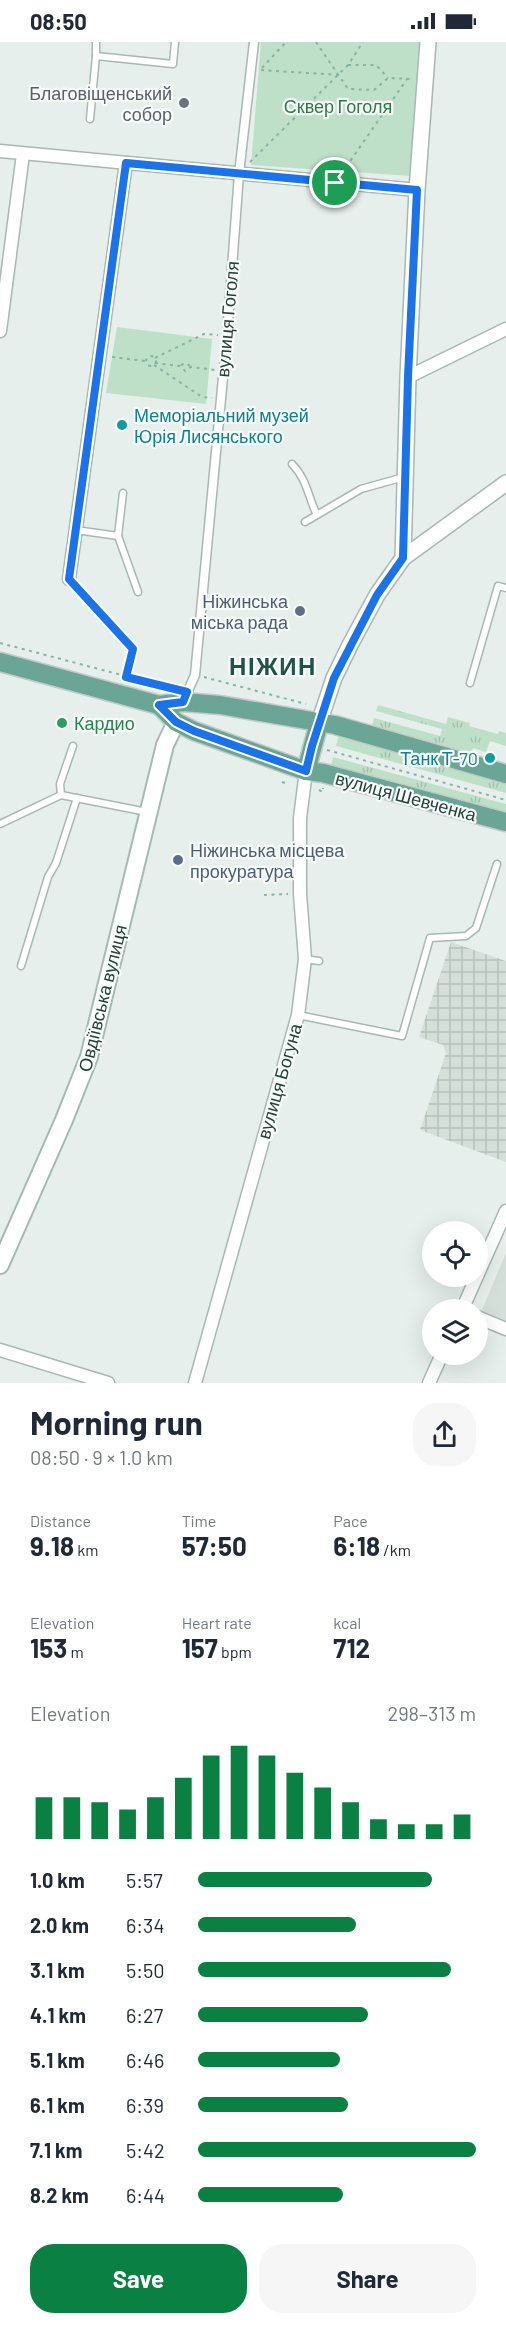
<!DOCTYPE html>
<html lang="en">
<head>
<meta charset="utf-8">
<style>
	body { margin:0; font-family:Barlow,sans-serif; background:#f6f6f7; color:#1f2937; height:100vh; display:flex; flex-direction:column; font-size:22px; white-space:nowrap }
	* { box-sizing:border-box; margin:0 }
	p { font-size:20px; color:#747a83 }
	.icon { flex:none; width:33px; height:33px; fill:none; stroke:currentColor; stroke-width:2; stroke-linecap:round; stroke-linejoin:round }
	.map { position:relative; height:1341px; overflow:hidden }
	.drawer { display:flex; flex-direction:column; background:#fff; flex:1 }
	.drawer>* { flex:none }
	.fabs { position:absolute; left:422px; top:1179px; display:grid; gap:12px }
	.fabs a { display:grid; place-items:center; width:66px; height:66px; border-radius:50%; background:#fff; box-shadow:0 6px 24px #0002; font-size:30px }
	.pin { position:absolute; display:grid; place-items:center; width:51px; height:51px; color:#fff; margin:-26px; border:3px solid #fff; border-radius:50%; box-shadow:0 2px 6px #0007 }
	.round { display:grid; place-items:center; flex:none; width:63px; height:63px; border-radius:24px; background:#f6f6f7 }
	.summary { display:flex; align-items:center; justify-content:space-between; height:102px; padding:0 30px }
	h1 { font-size:33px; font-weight:700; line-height:45px }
	.figures { display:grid; grid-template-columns:repeat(3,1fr); gap:9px; height:102px; padding:6px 30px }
	.figures div { display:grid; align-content:center }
	.figures b { font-size:26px; font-weight:700 }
	.figures small { font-size:16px; font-weight:400 }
	.figures p { font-size:16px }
	.chart { height:168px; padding:12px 30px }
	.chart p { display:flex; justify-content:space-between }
	.chart svg { width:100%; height:108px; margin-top:6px; stroke:#0b8043; stroke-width:6 }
	.cta { display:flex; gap:12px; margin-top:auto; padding:12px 30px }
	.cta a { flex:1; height:69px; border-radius:24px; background:#0b8043; color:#fff; font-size:24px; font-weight:700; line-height:69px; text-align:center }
	.cta a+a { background:#f6f6f7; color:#1f2937 }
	ul { padding:0 30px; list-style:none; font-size:20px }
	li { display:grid; grid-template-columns:96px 72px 1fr; align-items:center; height:45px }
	li i { height:15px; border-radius:8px; background:#0b8043 }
	.status { display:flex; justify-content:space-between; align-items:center; height:42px; padding:0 30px; background:#fff; direction:ltr }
	.status svg { height:16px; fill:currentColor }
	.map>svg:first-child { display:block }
	.built { fill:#d4dfda }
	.industrial { fill:url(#industrial-grid) }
	.grass { fill:url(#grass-tufts) }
	.green { fill:#bfe0c8 }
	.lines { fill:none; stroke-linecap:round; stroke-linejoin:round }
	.service-casing { stroke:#a8b8b2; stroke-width:9 }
	.pedestrian-casing { stroke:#a8b8b2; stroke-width:11 }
	.minor-casing { stroke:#a8b8b2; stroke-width:15 }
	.tertiary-casing { stroke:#a8b8b2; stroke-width:18 }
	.secondary-casing { stroke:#a4bbb3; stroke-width:20 }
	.primary-casing { stroke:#c2cac8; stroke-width:21 }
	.path { stroke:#86b3a5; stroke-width:2; stroke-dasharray:3 4.5; stroke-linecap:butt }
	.service { stroke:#fff; stroke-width:6 }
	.pedestrian { stroke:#fff; stroke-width:8 }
	.minor { stroke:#fff; stroke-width:12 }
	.tertiary { stroke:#fff; stroke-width:15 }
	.secondary { stroke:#fff; stroke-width:16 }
	.primary { stroke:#6aa596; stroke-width:18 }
	.route-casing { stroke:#fff; stroke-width:12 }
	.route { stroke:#1a73e8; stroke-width:8 }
	.worship-dot { fill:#6b7280; stroke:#f7fbf9; stroke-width:2 }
	.culture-dot { fill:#0f9aa8; stroke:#f7fbf9; stroke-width:2 }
	.service-dot { fill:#5c6f8a; stroke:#f7fbf9; stroke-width:2 }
	.leisure-dot { fill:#2e9e5b; stroke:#f7fbf9; stroke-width:2 }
	.labels { text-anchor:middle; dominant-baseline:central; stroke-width:4.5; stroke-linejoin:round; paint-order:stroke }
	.worship-label { font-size:18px; fill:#5b616d; stroke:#f7fbf9; text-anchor:end }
	.park-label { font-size:18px; fill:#2d7a4b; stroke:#f7fbf9 }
	.street-label { font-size:18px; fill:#24423a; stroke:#f7fbf9 }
	.culture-label { font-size:18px; fill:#0d838f; stroke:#f7fbf9; text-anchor:start }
	.service-label { font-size:18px; fill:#4e5e75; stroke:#f7fbf9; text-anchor:end }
	.leisure-label { font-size:18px; fill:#27864d; stroke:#f7fbf9; text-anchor:start }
	.district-label { font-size:24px; font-weight:bold; letter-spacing:1.5px; fill:#1f5548; stroke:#f7fbf9 }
</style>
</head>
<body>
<div class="status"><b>08:50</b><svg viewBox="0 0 49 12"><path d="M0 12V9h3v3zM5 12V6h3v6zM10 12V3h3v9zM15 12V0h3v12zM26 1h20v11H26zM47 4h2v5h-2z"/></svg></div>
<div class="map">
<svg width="506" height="1341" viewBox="0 0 506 1341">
	<defs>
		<pattern id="industrial-grid" width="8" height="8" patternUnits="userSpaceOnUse" patternTransform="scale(1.5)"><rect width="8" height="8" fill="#d4dfda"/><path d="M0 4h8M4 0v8" fill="none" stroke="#b6c1bc"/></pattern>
		<pattern id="grass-tufts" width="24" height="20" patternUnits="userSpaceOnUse" patternTransform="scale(1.5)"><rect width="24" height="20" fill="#bfe0c8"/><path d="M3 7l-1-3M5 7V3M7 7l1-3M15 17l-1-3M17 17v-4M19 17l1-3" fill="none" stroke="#a4c1ad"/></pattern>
	</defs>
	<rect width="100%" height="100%" fill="#e6efeb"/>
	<polygon class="built" points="506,1211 506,1280 481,1270"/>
	<polygon class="industrial" points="451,900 506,919 506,1120 420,1088 446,1011 443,1003 419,995"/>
	<g class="grass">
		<polygon points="378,663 446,682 448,675 470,681 469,684 498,692 499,689 506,691 506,704 490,699 486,710 473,706 471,711 372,684 374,676 440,694 442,687 376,669"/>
		<polygon points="339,692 506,738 506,751 336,704"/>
		<polygon points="333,715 506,762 506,776 330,727"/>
	</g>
	<g class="green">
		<polygon points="261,0 420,0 411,134 251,123"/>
		<polygon points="117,285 212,297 206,362 106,351"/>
	</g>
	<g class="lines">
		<g class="service-casing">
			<g id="service">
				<polyline points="96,14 96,0"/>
				<polyline points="90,77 96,14 173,22 175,0"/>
				<path d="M292,422C307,437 308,455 317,473"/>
				<polyline points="305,480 361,447 404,435"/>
				<polyline points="76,488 118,494 123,451"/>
				<polyline points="118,494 138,550"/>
				<polyline points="470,641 498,544 506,546"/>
				<polyline points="61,753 60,742 73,704"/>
				<polyline points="0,782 61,753 147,770"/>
				<polyline points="305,917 319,919"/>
				<polyline points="21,924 48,835 56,821 77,756"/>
				<polyline points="298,973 402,994 430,896 466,894 476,886 497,822"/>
			</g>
		</g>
		<g class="pedestrian-casing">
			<polyline id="pedestrian" points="183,660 195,633 227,293 239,132 254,0"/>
		</g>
		<g class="minor-casing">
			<g id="minor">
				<polyline points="0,109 417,148"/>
				<polyline points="0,289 23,112"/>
				<polyline points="408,335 506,287"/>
				<polyline points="69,537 126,121"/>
				<polyline points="477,1234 506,1169"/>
				<polyline points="462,1268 477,1234"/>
				<polyline points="477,1275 506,1287"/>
				<polyline points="0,1308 108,1341"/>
				<polyline points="195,1341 298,973 305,917 300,852 300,776 306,729"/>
				<polyline points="429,1341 442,1312"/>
			</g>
		</g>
		<g class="tertiary-casing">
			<g id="tertiary">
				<polyline points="403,516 506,441"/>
				<polyline points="319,681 334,636 350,603 377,553 403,516 408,335 417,148 428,0"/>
			</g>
		</g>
		<g class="secondary-casing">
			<polyline id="secondary" points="0,1223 64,1078 89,1015 165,703 176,680"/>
		</g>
		<g class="primary-casing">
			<g id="primary">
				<polyline points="0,620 159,663 183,660 220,663 335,683 506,732"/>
				<polyline points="159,663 176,680 194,689 306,729 323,731 506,780"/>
				<polyline points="306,729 319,681"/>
			</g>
		</g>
		<g class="path">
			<polyline points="316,0 348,47 374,48 388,36 412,37"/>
			<polyline points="348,23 376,23 388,36"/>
			<polyline points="262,26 286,0"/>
			<polyline points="261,28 339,33"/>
			<polyline points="250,120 348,23 363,0"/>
			<polyline points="342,131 407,37"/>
			<circle cx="151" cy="319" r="5"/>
			<polyline points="112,315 145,319"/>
			<polyline points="155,316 204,292 218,293"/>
			<polyline points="155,321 180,324 185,329 191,325 215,328"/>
			<polyline points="154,323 202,355 212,356"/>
			<polyline points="181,323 186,321 191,325"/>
			<polyline points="77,546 133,607 126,635"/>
			<polyline points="0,601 171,646"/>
			<polyline points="204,635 306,662"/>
			<polyline points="327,708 506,758"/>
			<polyline points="282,740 288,742"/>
			<polyline points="319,748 323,750 323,746"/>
			<polyline points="264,853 288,852"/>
		</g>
		<use href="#service" class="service"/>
		<use href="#pedestrian" class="pedestrian"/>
		<use href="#minor" class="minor"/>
		<use href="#tertiary" class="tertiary"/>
		<use href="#secondary" class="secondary"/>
		<use href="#primary" class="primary"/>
	</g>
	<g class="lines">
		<g class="route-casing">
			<polygon id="route" points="126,121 417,148 408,335 403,516 377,553 334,636 312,704 306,729 194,689 176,680 159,663 183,660 187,650 126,635 133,607 69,537"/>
		</g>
		<use href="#route" class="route"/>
	</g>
	<circle class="worship-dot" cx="184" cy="61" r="6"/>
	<g class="culture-dot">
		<circle cx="122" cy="383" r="6"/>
		<circle cx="490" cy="716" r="6"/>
	</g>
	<g class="service-dot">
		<circle cx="300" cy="569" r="6"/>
		<circle cx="178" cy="818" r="6"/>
	</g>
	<circle class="leisure-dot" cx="62" cy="681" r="6"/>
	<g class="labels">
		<g class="worship-label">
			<text x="172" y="51">Благовіщенський<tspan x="172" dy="21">собор</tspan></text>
		</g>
		<g class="park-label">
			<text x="338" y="64">Сквер Гоголя</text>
		</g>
		<g class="street-label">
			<text transform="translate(227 277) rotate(-85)">вулиця Гоголя</text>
			<text transform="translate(406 754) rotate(15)">вулиця Шевченка</text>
			<text transform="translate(102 956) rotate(-76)">Овдіївська вулиця</text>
			<text transform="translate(279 1039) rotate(-74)">вулиця Богуна</text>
		</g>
		<g class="culture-label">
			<text x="134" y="373">Меморіальний музей<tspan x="134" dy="21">Юрія Лисянського</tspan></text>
			<text x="478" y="716" text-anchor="end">Танк Т-70</text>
		</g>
		<g class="service-label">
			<text x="288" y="559">Ніжинська<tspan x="288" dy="21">міська рада</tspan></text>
			<text x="190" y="808" text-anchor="start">Ніжинська місцева<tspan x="190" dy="21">прокуратура</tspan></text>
		</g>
		<g class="leisure-label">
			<text x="74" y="681">Кардио</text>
		</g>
		<g class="district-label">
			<text x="273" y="623">НІЖИН</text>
		</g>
	</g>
</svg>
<div class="fabs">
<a><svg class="icon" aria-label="locate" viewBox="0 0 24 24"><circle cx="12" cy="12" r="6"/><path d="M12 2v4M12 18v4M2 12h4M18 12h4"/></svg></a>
<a><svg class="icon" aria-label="layers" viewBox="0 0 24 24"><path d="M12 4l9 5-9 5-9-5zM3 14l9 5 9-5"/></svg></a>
</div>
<div class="pin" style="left:335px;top:141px;background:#1e9e55"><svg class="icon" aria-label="arrive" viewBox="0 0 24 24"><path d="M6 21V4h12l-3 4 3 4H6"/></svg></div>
</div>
<section class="drawer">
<div class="summary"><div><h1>Morning run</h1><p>08:50 · 9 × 1.0 km</p></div><a class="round"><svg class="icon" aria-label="share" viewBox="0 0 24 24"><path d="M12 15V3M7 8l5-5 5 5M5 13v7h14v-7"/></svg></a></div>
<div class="figures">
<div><p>Distance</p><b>9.18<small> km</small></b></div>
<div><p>Time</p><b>57:50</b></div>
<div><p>Pace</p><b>6:18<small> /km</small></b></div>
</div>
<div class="figures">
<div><p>Elevation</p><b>153<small> m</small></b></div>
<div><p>Heart rate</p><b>157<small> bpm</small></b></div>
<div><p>kcal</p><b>712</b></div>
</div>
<div class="chart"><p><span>Elevation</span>298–313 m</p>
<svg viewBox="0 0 160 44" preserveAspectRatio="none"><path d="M5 44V27M15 44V27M25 44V29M35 44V32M45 44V27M55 44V19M65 44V10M75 44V6M85 44V10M95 44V17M105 44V23M115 44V29M125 44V36M135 44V38M145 44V38M155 44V34"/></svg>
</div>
<ul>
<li><b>1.0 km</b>5:57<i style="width:84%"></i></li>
<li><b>2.0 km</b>6:34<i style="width:57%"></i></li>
<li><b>3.1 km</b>5:50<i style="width:91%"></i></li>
<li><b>4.1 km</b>6:27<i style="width:61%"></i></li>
<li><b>5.1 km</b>6:46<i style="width:51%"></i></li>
<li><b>6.1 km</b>6:39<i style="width:54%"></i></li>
<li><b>7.1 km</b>5:42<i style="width:100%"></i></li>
<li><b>8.2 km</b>6:44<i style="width:52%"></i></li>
</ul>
<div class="cta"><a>Save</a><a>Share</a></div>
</section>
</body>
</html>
